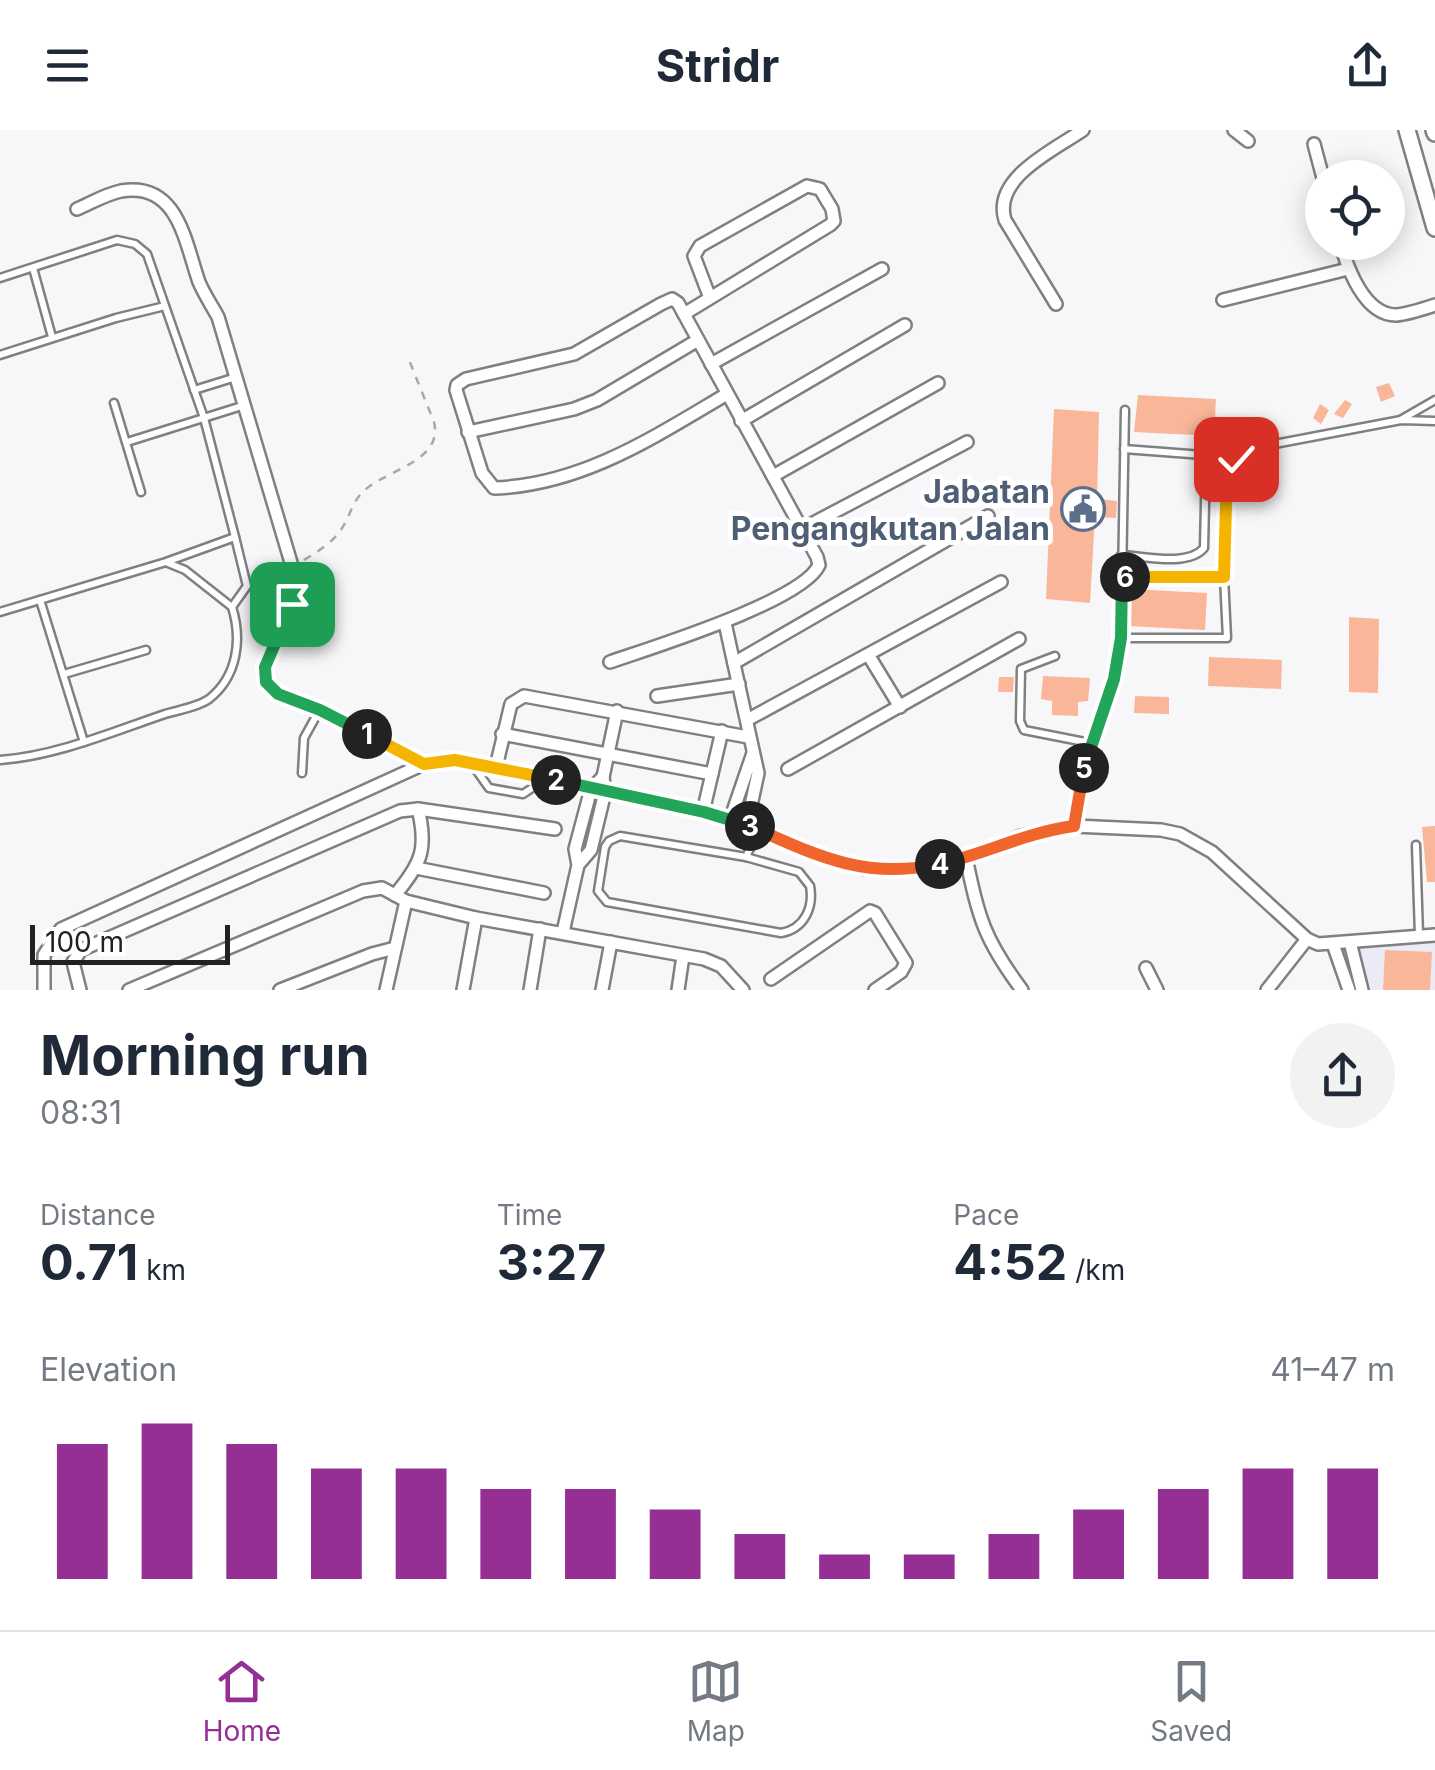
<!DOCTYPE html>
<html lang="en">
<head>
<meta charset="utf-8">
<style>
	body { margin:0; font-family:Inter,sans-serif; background:#f2f2f3; color:#1f2937; height:100vh; display:flex; flex-direction:column; font-size:38px; white-space:nowrap }
	* { box-sizing:border-box; margin:0 }
	p { font-size:32px; color:#747a83 }
	.icon { flex:none; width:55px; height:55px; fill:none; stroke:currentColor; stroke-width:2; stroke-linecap:round; stroke-linejoin:round }
	.map { position:relative; height:860px; overflow:hidden }
	.details { display:flex; flex-direction:column; background:#fff; flex:1 }
	.details>* { flex:none }
	.tools { position:absolute; left:1305px; top:30px; display:grid; gap:20px }
	.tools a { display:grid; place-items:center; width:100px; height:100px; border-radius:50%; background:#fff; box-shadow:0 5px 25px #0003; font-size:50px }
	.scale { position:absolute; left:30px; bottom:25px; width:200px; box-sizing:border-box; padding-left:10px; border:5px solid #212122; border-top:0; font-size:28px; line-height:35px; white-space:nowrap; color:#212122; -webkit-text-stroke:8px #fff; paint-order:stroke }
	.pin { position:absolute; display:grid; place-items:center; width:85px; height:85px; color:#fff; margin:-42px; border-radius:20px; box-shadow:0 5px 15px #0006 }
	.km { position:absolute; width:50px; height:50px; margin:-25px; border-radius:50%; background:#222; color:#fff; font-size:28px; line-height:50px; text-align:center }
	.round { display:grid; place-items:center; flex:none; width:105px; height:105px; border-radius:52px; background:#f2f2f3 }
	.summary { display:flex; align-items:center; justify-content:space-between; height:170px; padding:0 40px }
	h1 { font-size:55px; font-weight:700; line-height:75px }
	.figures { display:grid; grid-template-columns:repeat(3,1fr); gap:15px; height:170px; padding:10px 40px }
	.figures div { display:grid; align-content:center }
	.figures b { font-size:50px; font-weight:700 }
	.figures small { font-size:28px; font-weight:400 }
	.figures p { font-size:28px }
	.chart { height:280px; padding:20px 40px }
	.chart p { display:flex; justify-content:space-between }
	.chart svg { width:100%; height:180px; margin-top:10px; stroke:#952f94; stroke-width:6 }
	header { display:flex; justify-content:space-between; align-items:center; height:130px; padding:0 40px; background:#fff; font-size:45px; font-weight:700 }
	.menu { display:flex; justify-content:space-around; align-items:center; height:140px; border-top:2px solid #e0e1e3; background:#fff; font-size:28px; color:#747a83 }
	.menu a { display:grid; justify-items:center; gap:5px }
	.menu .current { color:#952f94 }
	.map>svg:first-child { display:block }
	.built { fill:#eaebf5 }
	.building { fill:#fab699 }
	.lines { fill:none; stroke-linecap:round; stroke-linejoin:round }
	.lane-casing { stroke:#808083; stroke-width:11 }
	.street-casing { stroke:#808083; stroke-width:16 }
	.secondary-casing { stroke:#808083; stroke-width:20 }
	.path { stroke:#a8a8aa; stroke-width:2.5; stroke-dasharray:8 8; stroke-linecap:butt }
	.lane { stroke:#fff; stroke-width:6 }
	.street { stroke:#fff; stroke-width:11 }
	.secondary { stroke:#fff; stroke-width:15 }
	.split-1-casing { stroke:#fff; stroke-width:20 }
	.split-2-casing { stroke:#fff; stroke-width:20 }
	.split-3-casing { stroke:#fff; stroke-width:20 }
	.split-4-casing { stroke:#fff; stroke-width:20 }
	.split-5-casing { stroke:#fff; stroke-width:20 }
	.split-6-casing { stroke:#fff; stroke-width:20 }
	.split-7-casing { stroke:#fff; stroke-width:20 }
	.split-1 { stroke:#22a559; stroke-width:12 }
	.split-2 { stroke:#f5b400; stroke-width:12 }
	.split-3 { stroke:#22a559; stroke-width:12 }
	.split-4 { stroke:#f0652b; stroke-width:12 }
	.split-5 { stroke:#f0652b; stroke-width:12 }
	.split-6 { stroke:#22a559; stroke-width:12 }
	.split-7 { stroke:#f5b400; stroke-width:12 }
	.labels { text-anchor:middle; dominant-baseline:central; stroke-width:10; stroke-linejoin:round; paint-order:stroke }
	.service-label { font-size:32px; font-weight:bold; fill:#4e5e75; stroke:#fff; text-anchor:end }
</style>
</head>
<body>
<header><svg class="icon" aria-label="menu" viewBox="0 0 24 24"><path d="M4 6h16M4 12h16M4 18h16"/></svg>Stridr<svg class="icon" aria-label="share" viewBox="0 0 24 24"><path d="M12 15V3M7 8l5-5 5 5M5 13v7h14v-7"/></svg></header>
<div class="map">
<svg width="1435" height="860" viewBox="0 0 1435 860">
	<rect width="100%" height="100%" fill="#f7f7fa"/>
	<polygon class="built" points="1435,805 1435,860 1356,860 1344,818 1361,811"/>
	<g class="building">
		<polygon points="1389,253 1395,266 1381,272 1376,257"/>
		<polygon points="1138,265 1216,269 1214,306 1134,302"/>
		<polygon points="1345,270 1352,274 1343,288 1334,284"/>
		<polygon points="1320,274 1329,280 1321,294 1313,288"/>
		<polygon points="1054,279 1099,282 1097,369 1117,371 1116,388 1095,387 1090,473 1046,469"/>
		<polygon points="1129,459 1207,463 1205,500 1128,496"/>
		<polygon points="1349,487 1379,489 1378,563 1349,562"/>
		<polygon points="1209,527 1282,530 1281,559 1208,556"/>
		<polygon points="1043,546 1090,548 1088,571 1078,572 1078,586 1052,585 1052,571 1041,569"/>
		<polygon points="999,547 1014,547 1013,562 998,562"/>
		<polygon points="1135,566 1169,567 1169,584 1134,583"/>
		<polygon points="1084,648 1098,648 1097,660 1084,660"/>
		<polygon points="1435,696 1435,752 1427,752 1422,697"/>
		<polygon points="1385,820 1432,822 1430,860 1383,860"/>
	</g>
	<g class="lines">
		<g class="lane-casing">
			<g id="lane">
				<polyline points="33,138 52,207"/>
				<polyline points="0,148 117,110 135,114 147,124 204,288 235,407 166,432 0,482"/>
				<polyline points="0,225 116,188 165,176"/>
				<polyline points="194,260 236,247"/>
				<polyline points="114,273 141,362"/>
				<polyline points="1402,289 1435,270"/>
				<polyline points="127,312 245,275"/>
				<path d="M1121,425C1144,426 1188,437 1204,418L1206,329L1203,325L1124,319"/>
				<polyline points="168,433 185,440 232,477"/>
				<polyline points="1122,447 1224,447"/>
				<polyline points="40,470 84,612"/>
				<polyline points="1121,508 1227,508 1224,447 1227,339 1248,319 1401,290 1435,291"/>
				<polyline points="1055,526 1021,539 1020,591 1024,600 1090,613"/>
				<polyline points="64,544 146,520"/>
				<path d="M0,630C56,626 112,602 165,584C178,580 198,577 209,569C238,546 242,509 232,477L247,456L235,407"/>
				<polyline points="472,634 489,658 523,664 547,648"/>
				<polyline points="302,643 304,608 319,581"/>
				<polyline points="1075,696 1081,648 1090,613 1114,549 1121,508 1125,280"/>
				<path d="M620,706L746,727L799,742L810,756C814,778 804,799 781,803L607,772L598,761L605,717L609,711Z"/>
				<polyline points="1416,715 1419,805"/>
				<polyline points="746,727 758,701"/>
			</g>
		</g>
		<g class="street-casing">
			<g id="street">
				<polyline points="1234,0 1248,11"/>
				<polyline points="1314,14 1323,48"/>
				<path d="M77,79C91,73 106,64 121,61C178,51 185,112 199,152C204,164 212,176 218,187L292,436V474L265,537L266,553L278,564L320,580L424,634"/>
				<path d="M1340,112C1347,137 1364,185 1396,185C1408,184 1423,179 1435,175"/>
				<polyline points="1223,170 1348,139"/>
				<path d="M1056,174L1005,90C992,48 1054,20 1083,0"/>
				<polyline points="684,184 830,95 834,91 832,79 820,59 807,56 700,116 694,126 710,168"/>
				<polyline points="711,234 882,139"/>
				<polyline points="741,291 905,195"/>
				<polyline points="468,302 574,279 597,270 698,210"/>
				<polyline points="773,346 938,253"/>
				<polyline points="802,399 967,312"/>
				<polyline points="725,493 758,643 747,694"/>
				<polyline points="869,526 900,577"/>
				<path d="M610,532C650,518 803,471 819,435L817,427L678,173L672,169L661,174L574,224L466,249L457,255L456,260L482,343L494,358C582,355 654,307 727,264"/>
				<polyline points="734,533 988,386"/>
				<polyline points="657,566 739,554"/>
				<polyline points="747,590 1001,452"/>
				<polyline points="502,604 712,644"/>
				<polyline points="496,637 511,574 524,566 748,607"/>
				<polyline points="788,639 1019,509"/>
				<polyline points="703,682 722,601"/>
				<polyline points="730,690 753,623"/>
				<path d="M966,728C979,789 984,809 1022,860"/>
				<polyline points="578,735 591,720 605,662 603,647 617,581"/>
				<polyline points="416,738 544,763"/>
				<path d="M395,765C421,734 428,719 418,679"/>
				<polyline points="563,802 578,735 575,719 591,659 603,647"/>
				<polyline points="1350,812 1362,860"/>
				<polyline points="1333,814 1349,860"/>
				<polyline points="1146,838 1157,860"/>
				<polyline points="771,849 870,781 875,783 906,833 901,842 875,860"/>
				<polyline points="44,860 44,825 61,799 424,634 455,630 703,682 747,694 832,731 865,739 921,738 966,728 1021,706 1075,696 1161,700 1180,704 1212,722 1307,809 1318,814 1435,805"/>
				<polyline points="80,860 73,832 81,820 400,681 418,679 555,699"/>
				<polyline points="129,860 363,761 382,758 406,771 476,788 704,829 721,836 743,860"/>
				<polyline points="280,860 372,824 395,818"/>
				<polyline points="386,860 406,771"/>
				<polyline points="463,860 476,788"/>
				<polyline points="530,860 540,799"/>
				<polyline points="602,860 611,812"/>
				<polyline points="678,860 683,826"/>
				<polyline points="1267,860 1307,809"/>
			</g>
		</g>
		<g class="secondary-casing">
			<g id="secondary">
				<polyline points="1407,0 1435,98"/>
				<polyline points="1434,0 1435,3"/>
			</g>
		</g>
		<path class="path" d="M304,430C320,420 336,411 345,393C350,384 353,373 360,365C380,340 444,334 434,292L407,225"/>
		<use href="#lane" class="lane"/>
		<use href="#street" class="street"/>
		<use href="#secondary" class="secondary"/>
	</g>
	<g class="lines">
		<g class="split-1-casing">
			<polyline id="split-1" points="292,474 265,537 266,552 278,564 320,580 367,604"/>
		</g>
		<g class="split-2-casing">
			<polyline id="split-2" points="367,604 424,634 455,630 556,650"/>
		</g>
		<g class="split-3-casing">
			<polyline id="split-3" points="556,650 704,682 750,696"/>
		</g>
		<g class="split-4-casing">
			<path id="split-4" d="M750,696C817,726 865,750 940,734"/>
		</g>
		<g class="split-5-casing">
			<path id="split-5" d="M940,734C988,723 1024,703 1074,696L1084,638"/>
		</g>
		<g class="split-6-casing">
			<polyline id="split-6" points="1084,638 1114,549 1121,508 1122,447 1125,447"/>
		</g>
		<g class="split-7-casing">
			<polyline id="split-7" points="1125,447 1224,447 1227,339 1236,329"/>
		</g>
		<use href="#split-1" class="split-1"/>
		<use href="#split-2" class="split-2"/>
		<use href="#split-3" class="split-3"/>
		<use href="#split-4" class="split-4"/>
		<use href="#split-5" class="split-5"/>
		<use href="#split-6" class="split-6"/>
		<use href="#split-7" class="split-7"/>
	</g>
	<defs>
		<g id="civic-ring" transform="scale(2.25)"><circle r="9.5" fill="#fff" stroke="#5c6f8a" stroke-width="1.5"/><path d="M-.6-6.5H3V-4.5H.6V-3L4-1V1h2V6H-6V1h2V-1L-.6-3ZM-1.2 2.5V6h2.4V2.5Z" fill="#5c6f8a"/></g>
	</defs>
	<g fill-rule="evenodd">
		<use href="#civic-ring" x="1083" y="379"/>
	</g>
	<g class="labels">
		<g class="service-label">
			<text x="1050" y="361">Jabatan<tspan x="1050" dy="37">Pengangkutan Jalan</tspan></text>
		</g>
	</g>
</svg>
<div class="tools">
<a><svg class="icon" aria-label="locate" viewBox="0 0 24 24"><circle cx="12" cy="12" r="6"/><path d="M12 2v4M12 18v4M2 12h4M18 12h4"/></svg></a>
</div>
<div class="scale">100 m</div>
<div class="pin" style="left:292px;top:474px;background:#1e9e55"><svg class="icon" aria-label="arrive" viewBox="0 0 24 24"><path d="M6 21V4h12l-3 4 3 4H6"/></svg></div>
<div class="pin" style="left:1236px;top:329px;background:#d93025"><svg class="icon" aria-label="check" viewBox="0 0 24 24"><path d="M5 12l5 5 9-10"/></svg></div>
<b class="km" style="left:367px;top:604px">1</b>
<b class="km" style="left:556px;top:650px">2</b>
<b class="km" style="left:750px;top:696px">3</b>
<b class="km" style="left:940px;top:734px">4</b>
<b class="km" style="left:1084px;top:638px">5</b>
<b class="km" style="left:1125px;top:447px">6</b>
</div>
<section class="details">
<div class="summary"><div><h1>Morning run</h1><p>08:31</p></div><a class="round"><svg class="icon" aria-label="share" viewBox="0 0 24 24"><path d="M12 15V3M7 8l5-5 5 5M5 13v7h14v-7"/></svg></a></div>
<div class="figures">
<div><p>Distance</p><b>0.71<small> km</small></b></div>
<div><p>Time</p><b>3:27</b></div>
<div><p>Pace</p><b>4:52<small> /km</small></b></div>
</div>
<div class="chart"><p><span>Elevation</span>41–47 m</p>
<svg viewBox="0 0 160 44" preserveAspectRatio="none"><path d="M5 44V11M15 44V6M25 44V11M35 44V17M45 44V17M55 44V22M65 44V22M75 44V27M85 44V33M95 44V38M105 44V38M115 44V33M125 44V27M135 44V22M145 44V17M155 44V17"/></svg>
</div>
</section>
<nav class="menu">
<a class="current"><svg class="icon" aria-label="home" viewBox="0 0 24 24"><path d="M3 11l9-7 9 7M6 9v11h12V9"/></svg>Home</a>
<a><svg class="icon" aria-label="map" viewBox="0 0 24 24"><path d="M3 6l6-2 6 2 6-2v14l-6 2-6-2-6 2zM9 4v14M15 6v14"/></svg>Map</a>
<a><svg class="icon" aria-label="saved" viewBox="0 0 24 24"><path d="M7 4h10v16l-5-4-5 4z"/></svg>Saved</a>
</nav>
</body>
</html>
